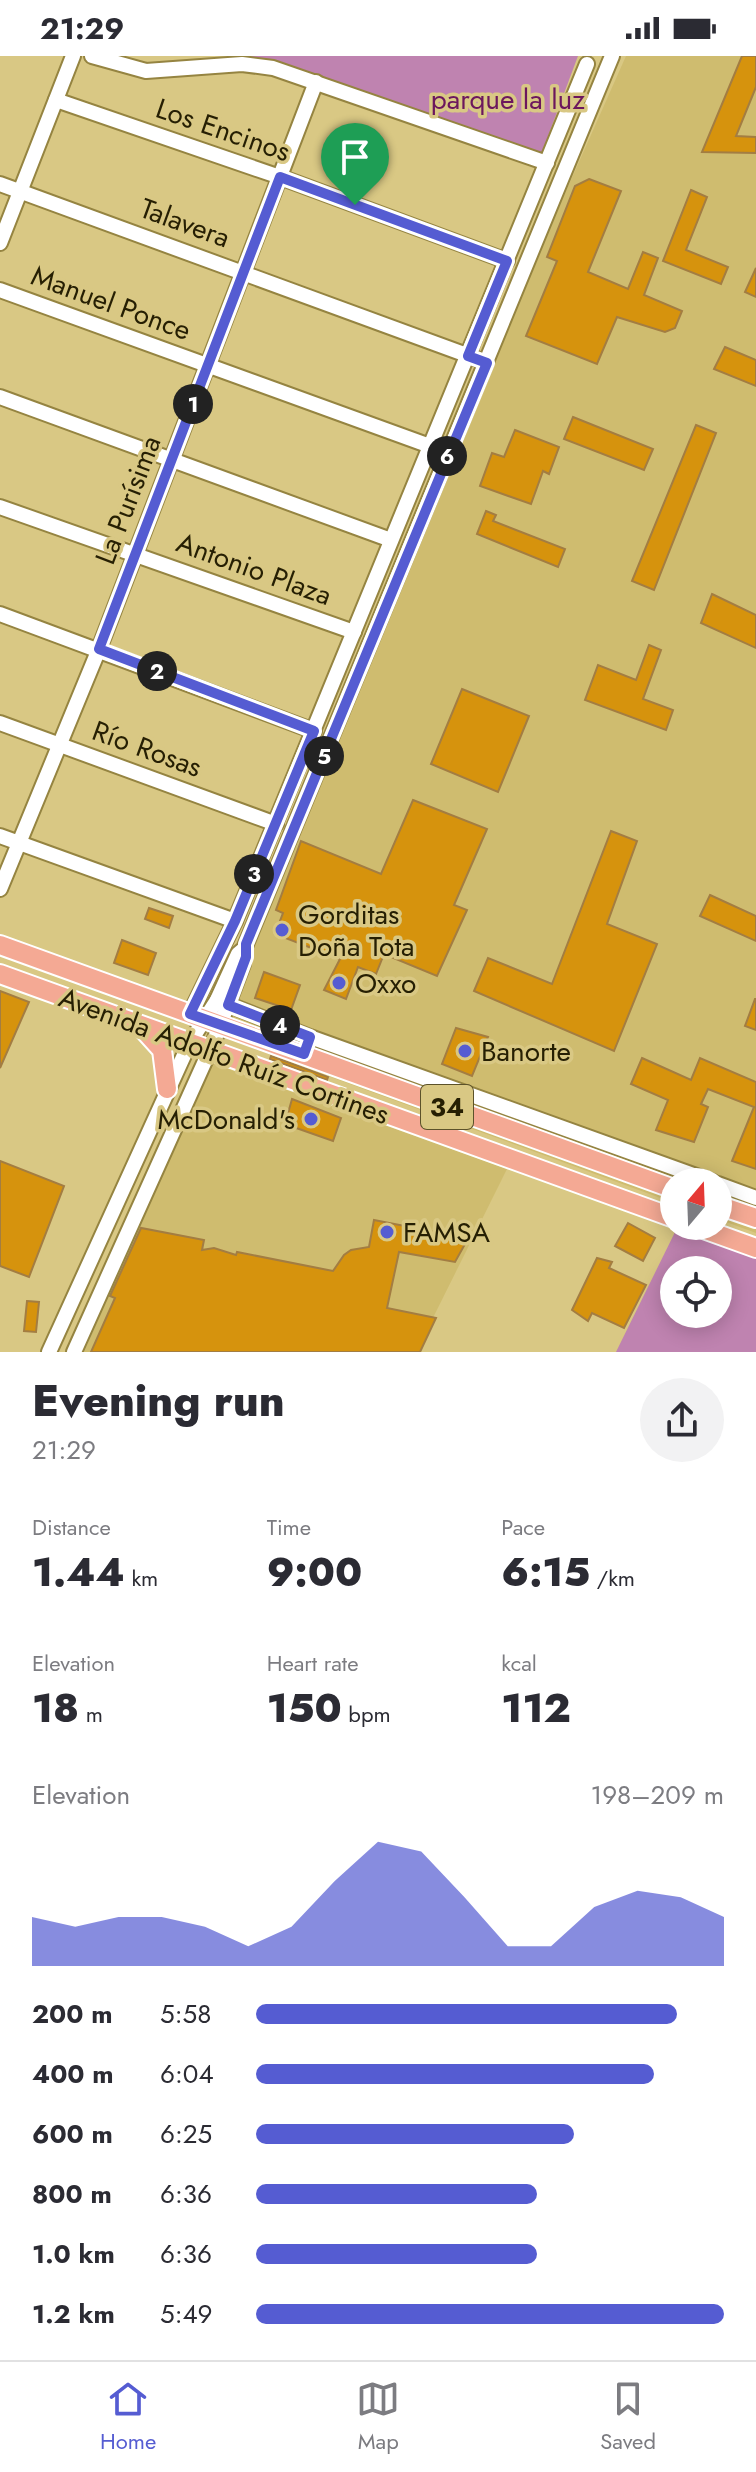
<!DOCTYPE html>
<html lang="en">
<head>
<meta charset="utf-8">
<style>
	body { margin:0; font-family:Jost,sans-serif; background:#f2f2f3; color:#2b2b33; height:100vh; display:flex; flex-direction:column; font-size:30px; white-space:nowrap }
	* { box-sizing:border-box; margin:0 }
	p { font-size:26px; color:#7c7c81 }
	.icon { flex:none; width:44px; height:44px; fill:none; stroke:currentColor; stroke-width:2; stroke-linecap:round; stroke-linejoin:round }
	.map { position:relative; height:1296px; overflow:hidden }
	.side { display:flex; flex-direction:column; background:#fff; flex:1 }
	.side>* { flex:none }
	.needle { width:52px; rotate:19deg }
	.fabs { position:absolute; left:660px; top:1112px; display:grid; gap:16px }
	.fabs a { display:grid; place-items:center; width:72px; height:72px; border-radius:50%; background:#fff; box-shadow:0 4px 20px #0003; font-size:40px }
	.pin { position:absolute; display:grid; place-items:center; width:68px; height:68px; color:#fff; margin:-82px -34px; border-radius:50% 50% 50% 0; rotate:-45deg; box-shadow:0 0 8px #0007 }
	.pin .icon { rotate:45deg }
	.km { position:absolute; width:40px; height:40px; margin:-20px; border-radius:50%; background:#222; color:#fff; font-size:22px; line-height:40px; text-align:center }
	.round { display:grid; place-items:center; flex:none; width:84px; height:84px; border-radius:42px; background:#f2f2f3 }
	.summary { display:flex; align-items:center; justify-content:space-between; height:136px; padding:0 32px }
	h1 { font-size:44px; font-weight:800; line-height:60px }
	.metrics { display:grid; grid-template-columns:repeat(3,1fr); gap:12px; height:136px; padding:8px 32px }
	.metrics div { display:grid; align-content:center }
	.metrics b { font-size:40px; font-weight:800 }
	.metrics small { font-size:22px; font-weight:400 }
	.metrics p { font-size:22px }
	.chart { height:224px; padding:16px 32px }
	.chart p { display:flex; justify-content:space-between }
	.chart svg { width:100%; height:144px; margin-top:8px; fill:#555cd2; opacity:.7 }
	ul { padding:0 32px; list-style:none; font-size:26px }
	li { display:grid; grid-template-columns:128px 96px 1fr; align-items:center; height:60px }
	li i { height:20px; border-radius:10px; background:#555cd2 }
	.status { display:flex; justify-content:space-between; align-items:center; height:56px; padding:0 40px; background:#fff; direction:ltr }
	.status svg { height:22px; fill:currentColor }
	.menu { display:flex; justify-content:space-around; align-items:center; height:112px; border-top:2px solid #e1e1e2; background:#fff; font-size:22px; color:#7c7c81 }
	.menu a { display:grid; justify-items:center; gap:4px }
	.menu .selected { color:#555cd2 }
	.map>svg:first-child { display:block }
	.built { fill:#cfbc6f }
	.green { fill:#bf83b0; fill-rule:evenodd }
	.building { fill:#d6930d; stroke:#a37d42; stroke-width:2 }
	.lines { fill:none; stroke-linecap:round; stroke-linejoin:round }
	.minor-casing { stroke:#958441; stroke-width:18 }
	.major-casing { stroke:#fff; stroke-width:22 }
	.minor { stroke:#fff; stroke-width:14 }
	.major { stroke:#f4a994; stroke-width:18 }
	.route-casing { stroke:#fff; stroke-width:16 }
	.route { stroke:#555cd2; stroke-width:10 }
	.poi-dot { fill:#555cd2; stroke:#d9c884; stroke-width:3 }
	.labels { text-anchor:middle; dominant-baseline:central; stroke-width:7; stroke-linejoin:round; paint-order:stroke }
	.shield { fill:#d9c884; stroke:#5c522a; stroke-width:2 }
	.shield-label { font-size:26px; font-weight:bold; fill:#261f03 }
	.park-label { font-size:28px; fill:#6c175d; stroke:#d9c884 }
	.street-label { font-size:28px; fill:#261f03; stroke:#d9c884 }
	.poi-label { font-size:28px; fill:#261f03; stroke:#d9c884; text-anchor:start }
</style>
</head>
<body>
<div class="status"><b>21:29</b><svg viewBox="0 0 49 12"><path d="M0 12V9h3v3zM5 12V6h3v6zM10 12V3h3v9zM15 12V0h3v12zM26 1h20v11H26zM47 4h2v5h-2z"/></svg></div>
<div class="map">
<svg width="756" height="1296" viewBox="0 0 756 1296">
	<rect width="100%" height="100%" fill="#d9c884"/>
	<g class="built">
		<polygon points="626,0 756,0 756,1177 718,1163 718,1126 674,1126 674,1147 200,973 369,579"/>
		<polygon points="209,1006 507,1113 416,1296 84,1296"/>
	</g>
	<g class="green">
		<polygon points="241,0 578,0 541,99 242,8"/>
		<path d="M678,1170L756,1199V1296H616ZM674,1214H718V1258H674Z"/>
	</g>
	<g class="building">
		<polygon points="742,0 756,0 756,31 736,80 756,81 756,97 702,96"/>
		<polygon points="589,123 621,135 588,216 628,233 643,196 658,202 644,239 682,255 675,272 665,276 617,261 597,308 526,280 557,205 547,201 575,130"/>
		<polygon points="691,134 707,141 686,194 728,211 721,228 663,205"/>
		<polygon points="756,212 756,241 745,236"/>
		<polygon points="725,291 756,304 756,330 714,313"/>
		<polygon points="573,361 653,393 644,414 564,383"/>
		<polygon points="696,369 716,377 654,534 632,525"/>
		<polygon points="515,374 559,391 549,418 543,415 531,448 480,430 492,397 504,401"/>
		<polygon points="486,455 496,459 493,465 565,493 558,511 477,478"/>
		<polygon points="712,538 756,559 756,592 701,567"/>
		<polygon points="649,589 661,594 643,643 673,654 666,674 585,644 598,609 636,624"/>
		<polygon points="462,633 529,660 498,736 431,708"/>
		<polygon points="413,744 487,773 454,849 467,854 437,920 384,898 376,918 358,911 346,943 324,934 340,903 275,878 283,857 276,854 301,785 381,818"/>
		<polygon points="611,775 637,785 607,868 657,888 614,995 474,935 488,902 552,928"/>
		<polygon points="710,839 756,860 756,885 700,860"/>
		<polygon points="149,852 173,860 169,872 145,863"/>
		<polygon points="122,884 156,897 148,919 114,907"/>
		<polygon points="264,916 300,929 291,954 255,942"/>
		<polygon points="0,935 29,946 0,1012"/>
		<polygon points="755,943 756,943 756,974 745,970"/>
		<polygon points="456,972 488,981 472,1020 442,1008"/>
		<polygon points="271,1000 328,1021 327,1024 270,1003"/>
		<polygon points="642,1002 691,1024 700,1002 756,1026 756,1113 732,1105 754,1051 708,1033 701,1048 708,1051 694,1086 656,1074 668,1044 631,1028"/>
		<polygon points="292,1043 341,1062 333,1085 285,1068"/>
		<polygon points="0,1105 64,1130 29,1221 0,1210"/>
		<polygon points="374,1164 461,1181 459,1187 465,1188 455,1206 399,1196 387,1252 436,1262 420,1296 91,1296 115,1242 110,1240 141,1172 204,1184 202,1194 214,1192 236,1199 237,1196 333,1215 344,1199 351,1194 369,1191"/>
		<polygon points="628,1167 655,1182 643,1205 615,1190"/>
		<polygon points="597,1202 612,1206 609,1212 646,1229 624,1272 592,1257 588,1265 572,1254"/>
		<polygon points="27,1245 39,1246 36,1276 24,1275"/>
	</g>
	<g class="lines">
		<g class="minor-casing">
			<g id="minor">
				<polyline points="92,0 146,15 242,8 273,12 547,107"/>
				<polyline points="56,44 280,121 507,205"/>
				<polyline points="0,128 475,302"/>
				<polyline points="0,187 73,0"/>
				<polyline points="0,234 430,390"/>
				<polyline points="0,341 391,484"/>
				<polyline points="0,451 354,576"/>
				<polyline points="0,558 314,675"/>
				<polyline points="0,667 276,768"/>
				<polyline points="0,780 235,865"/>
				<polyline points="0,833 99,593 316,26"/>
				<polyline points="217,944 310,981 713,1126"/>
				<polyline points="190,958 235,865 587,8"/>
				<polyline points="718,1128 756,1142"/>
				<polyline points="49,1296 190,986 217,944 238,898 244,893 612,0"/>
				<polyline points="74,1296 214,985 243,908"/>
			</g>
		</g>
		<g class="major-casing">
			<g id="major">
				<polyline points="0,889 674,1133"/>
				<polyline points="0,918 674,1162"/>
				<polyline points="143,973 162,994 167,1033"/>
				<polyline points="718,1149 756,1162"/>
				<polyline points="695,1170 756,1192"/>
			</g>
		</g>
		<use href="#minor" class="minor"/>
		<use href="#major" class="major"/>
	</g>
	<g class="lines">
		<g class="route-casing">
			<polygon id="route" points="280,121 507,205 468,300 487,307 246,888 246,901 228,949 310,981 304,998 190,958 235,865 314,675 99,593"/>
		</g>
		<use href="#route" class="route"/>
	</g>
	<g class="poi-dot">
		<circle cx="282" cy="874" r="8"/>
		<circle cx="339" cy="927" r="8"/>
		<circle cx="465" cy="995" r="8"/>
		<circle cx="311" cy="1063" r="8"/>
		<circle cx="387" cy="1176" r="8"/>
	</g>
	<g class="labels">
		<rect class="shield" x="421" y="1029" width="52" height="44" rx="6"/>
		<g class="shield-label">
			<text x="447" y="1051">34</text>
		</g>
		<g class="park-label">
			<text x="508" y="43">parque la luz</text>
		</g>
		<g class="street-label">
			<text transform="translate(223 74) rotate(19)">Los Encinos</text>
			<text transform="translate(185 167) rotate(20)">Talavera</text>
			<text transform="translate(111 247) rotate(20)">Manuel Ponce</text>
			<text transform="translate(128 444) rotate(-69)">La Purísima</text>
			<text transform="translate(254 513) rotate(20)">Antonio Plaza</text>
			<text transform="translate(147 693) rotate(20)">Río Rosas</text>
			<text transform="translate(224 1000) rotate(20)">Avenida Adolfo Ruíz Cortines</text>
		</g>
		<g class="poi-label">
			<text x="298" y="858">Gorditas<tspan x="298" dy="32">Doña Tota</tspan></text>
			<text x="355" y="927">Oxxo</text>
			<text x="481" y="995">Banorte</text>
			<text x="295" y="1063" text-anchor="end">McDonald's</text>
			<text x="403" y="1176">FAMSA</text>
		</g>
	</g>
</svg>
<div class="fabs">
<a><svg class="needle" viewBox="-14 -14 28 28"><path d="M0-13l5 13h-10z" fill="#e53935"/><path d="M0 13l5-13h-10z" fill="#7c7c81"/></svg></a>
<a><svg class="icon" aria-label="locate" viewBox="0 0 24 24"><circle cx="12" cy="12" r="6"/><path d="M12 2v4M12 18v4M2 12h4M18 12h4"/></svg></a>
</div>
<div class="pin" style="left:355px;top:149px;background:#1e9e55"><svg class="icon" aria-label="arrive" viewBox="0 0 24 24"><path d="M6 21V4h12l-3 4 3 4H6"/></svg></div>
<b class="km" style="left:193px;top:348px">1</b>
<b class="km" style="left:157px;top:615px">2</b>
<b class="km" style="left:254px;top:818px">3</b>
<b class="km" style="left:280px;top:969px">4</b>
<b class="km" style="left:324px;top:700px">5</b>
<b class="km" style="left:447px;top:400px">6</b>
</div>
<section class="side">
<div class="summary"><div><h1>Evening run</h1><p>21:29</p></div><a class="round"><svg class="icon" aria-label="share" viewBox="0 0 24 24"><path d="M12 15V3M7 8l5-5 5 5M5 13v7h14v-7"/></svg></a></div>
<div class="metrics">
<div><p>Distance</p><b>1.44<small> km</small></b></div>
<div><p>Time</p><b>9:00</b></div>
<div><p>Pace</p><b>6:15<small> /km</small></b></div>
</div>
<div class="metrics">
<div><p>Elevation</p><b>18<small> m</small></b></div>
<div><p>Heart rate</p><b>150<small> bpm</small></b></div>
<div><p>kcal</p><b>112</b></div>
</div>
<div class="chart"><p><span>Elevation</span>198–209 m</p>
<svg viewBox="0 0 160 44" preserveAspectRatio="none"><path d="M0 44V29L10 32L20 29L30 29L40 32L50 38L60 32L70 18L80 6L90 9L100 23L110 38L120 38L130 26L140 21L150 23L160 29V44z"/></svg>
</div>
<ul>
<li><b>200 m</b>5:58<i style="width:90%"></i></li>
<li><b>400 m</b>6:04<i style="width:85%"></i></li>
<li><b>600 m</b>6:25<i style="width:68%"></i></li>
<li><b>800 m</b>6:36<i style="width:60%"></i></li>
<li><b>1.0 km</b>6:36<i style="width:60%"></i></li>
<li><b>1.2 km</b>5:49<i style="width:100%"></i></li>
</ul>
</section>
<nav class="menu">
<a class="selected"><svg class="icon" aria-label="home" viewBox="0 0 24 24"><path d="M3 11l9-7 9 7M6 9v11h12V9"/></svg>Home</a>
<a><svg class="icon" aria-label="map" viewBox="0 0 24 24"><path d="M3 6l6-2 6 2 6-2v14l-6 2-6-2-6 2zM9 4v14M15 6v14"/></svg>Map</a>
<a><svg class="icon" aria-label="saved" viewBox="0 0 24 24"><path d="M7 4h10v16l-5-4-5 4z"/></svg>Saved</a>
</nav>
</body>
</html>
